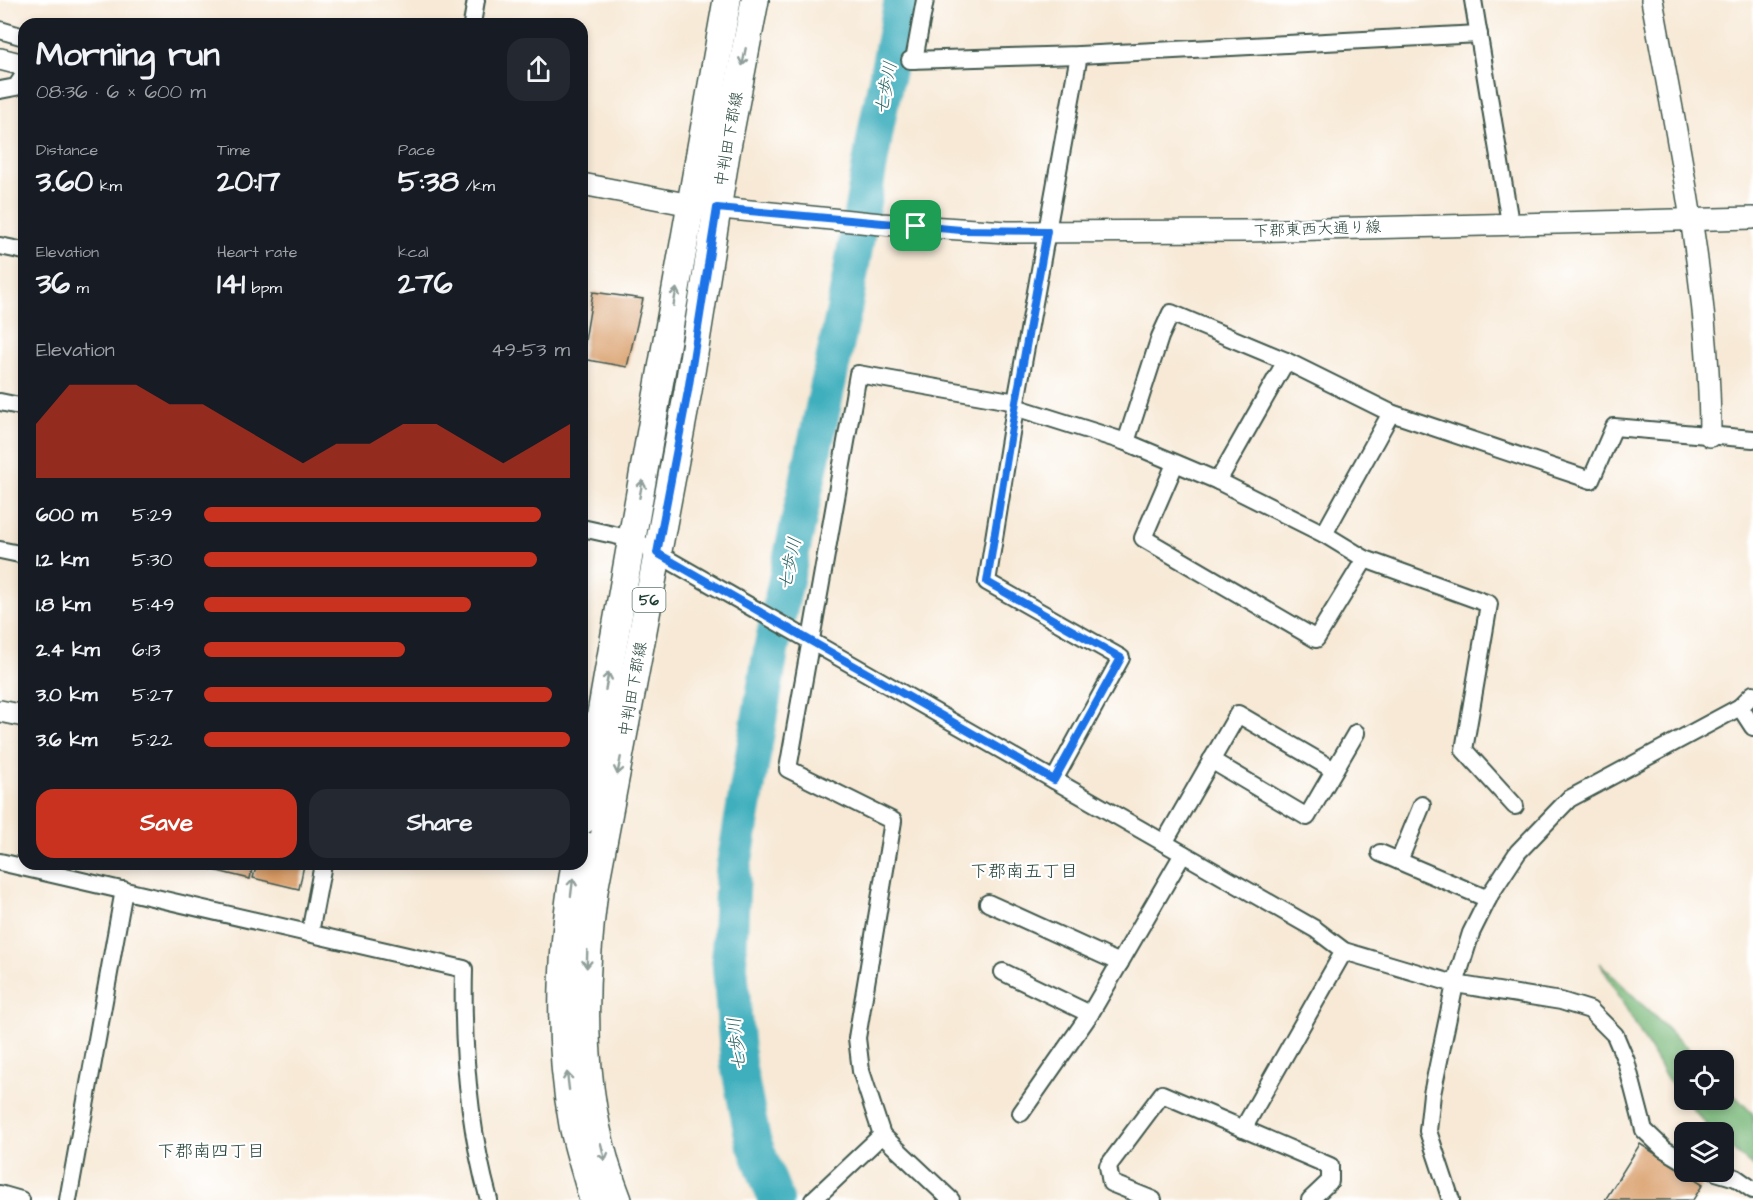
<!DOCTYPE html>
<html lang="en">
<head>
<meta charset="utf-8">
<style>
	body { margin:0; font-family:"Architects Daughter","Klee One",sans-serif; background:#242831; color:#f1f3f6; height:100vh; display:flex; flex-direction:column; font-size:22px; white-space:nowrap }
	* { box-sizing:border-box; margin:0 }
	p { font-size:20px; color:#9ea1a6 }
	.icon { flex:none; width:33px; height:33px; fill:none; stroke:currentColor; stroke-width:2; stroke-linecap:round; stroke-linejoin:round }
	.map { position:relative; flex:1; overflow:hidden }
	.details { position:absolute; left:18px; top:18px; width:570px; height:852px; display:flex; flex-direction:column; background:#171b24; border-radius:18px; box-shadow:0 3px 9px #0003 }
	.details>* { flex:none }
	.buttons { position:absolute; left:1674px; top:1050px; display:grid; gap:12px }
	.buttons a { display:grid; place-items:center; width:60px; height:60px; border-radius:12px; background:#171b24; box-shadow:0 3px 9px #0003; font-size:30px }
	.pin { position:absolute; display:grid; place-items:center; width:51px; height:51px; color:#fff; margin:-26px; border-radius:12px; box-shadow:0 3px 9px #0006 }
	.round { display:grid; place-items:center; flex:none; width:63px; height:63px; border-radius:18px; background:#242831 }
	.overview { display:flex; align-items:center; justify-content:space-between; height:102px; padding:0 18px }
	h1 { font-size:33px; font-weight:700; line-height:45px }
	.stats { display:grid; grid-template-columns:repeat(3,1fr); gap:9px; height:102px; padding:6px 18px }
	.stats div { display:grid; align-content:center }
	.stats b { font-size:30px; font-weight:700 }
	.stats small { font-size:16px; font-weight:400 }
	.stats p { font-size:16px }
	.chart { height:168px; padding:12px 18px }
	.chart p { display:flex; justify-content:space-between }
	.chart svg { width:100%; height:108px; margin-top:6px; fill:#c8321e; opacity:.7 }
	.button { display:flex; gap:12px; margin-top:auto; padding:12px 18px }
	.button a { flex:1; height:69px; border-radius:18px; background:#c8321e; color:#fff; font-size:24px; font-weight:700; line-height:69px; text-align:center }
	.button a+a { background:#242831; color:#f1f3f6 }
	ul { padding:0 18px; list-style:none; font-size:20px }
	li { display:grid; grid-template-columns:96px 72px 1fr; align-items:center; height:45px }
	li i { height:15px; border-radius:8px; background:#c8321e }
	.map>svg:first-child { display:block }
	.forest { fill:#78b778; stroke:#4c7a56; stroke-width:1.5 }
	.lines { fill:none; stroke-linecap:round; stroke-linejoin:round }
	.river { stroke:#40afbd; stroke-width:36 }
	.building { fill:#d79962 }
	.minor-casing { stroke:#3f574c; stroke-width:20 }
	.tertiary-casing { stroke:#3f574c; stroke-width:24 }
	.primary-casing { stroke:#3f574c; stroke-width:30 }
	.minor { stroke:#fff; stroke-width:16 }
	.tertiary { stroke:#fff; stroke-width:21 }
	.primary { stroke:#fff; stroke-width:27 }
	.oneway { stroke:#8f9e9a }
	.route-casing { stroke:#fff; stroke-width:12 }
	.route { stroke:#1a73e8; stroke-width:8 }
	.labels { text-anchor:middle; dominant-baseline:central; stroke-width:4.5; stroke-linejoin:round; paint-order:stroke }
	.shield { fill:#fff; stroke:#627771; stroke-width:1.5 }
	.shield-label { font-size:15px; font-weight:bold; fill:#1f3d34 }
	.street-label { font-size:16px; fill:#1f3d34; stroke:#fff }
	.water-label { font-size:18px; font-style:italic; fill:#2b6564; stroke:#fff }
	.neighbourhood-label { font-size:18px; fill:#1f3d34; stroke:#fff }
</style>
</head>
<body>
<div class="map">
<svg width="1753" height="1200" viewBox="0 0 1753 1200">
	<rect width="100%" height="100%" fill="#fff"/>
	<filter id="ink" filterUnits="userSpaceOnUse"><feTurbulence type="fractalNoise" baseFrequency=".0167" numOctaves="2"/><feDisplacementMap in="SourceGraphic" scale="12" xChannelSelector="R" yChannelSelector="G"/><feConvolveMatrix kernelMatrix="1 2 1 2 8 2 1 2 1" color-interpolation-filters="sRGB"/></filter>
	<filter id="wash" filterUnits="userSpaceOnUse"><feTurbulence type="fractalNoise" baseFrequency=".008" numOctaves="4" result="noise"/><feDisplacementMap in="SourceGraphic" scale="24" xChannelSelector="R" yChannelSelector="G"/><feGaussianBlur stdDeviation="1.35" result="paint"/><feColorMatrix in="noise" values="0 0 0 0 0 0 0 0 0 0 0 0 0 0 0 0 0 1.4 0 .05"/><feComposite in="paint" operator="in"/></filter>
	<g filter="url(#wash)">
		<rect width="100%" height="100%" fill="#f7e9d6"/>
		<g class="forest">
			<polygon points="1600,963 1699,1060 1684,1060 1684,1099 1667,1079"/>
			<polygon points="1724,1085 1753,1114 1753,1167 1724,1143 1724,1132 1713,1132 1685,1100 1724,1100"/>
		</g>
		<g class="lines">
			<polyline class="river" points="776,1200 753,1140 738,1064 729,955 733,871 772,645 844,310 877,124 902,0"/>
		</g>
		<g id="blocks">
			<g class="building">
				<polygon points="593,292 643,299 627,367 582,359"/>
				<polygon points="210,864 253,864 250,879 209,869"/>
				<polygon points="257,864 304,865 299,889 253,878"/>
				<polygon points="1640,1144 1703,1184 1693,1200 1605,1200"/>
			</g>
		</g>
	</g>
	<g filter="url(#ink)">
		<use href="#blocks" fill-opacity="0" stroke="#3f574c" stroke-width="1.5"/>
		<g class="lines">
			<g class="minor-casing">
				<g id="minor">
					<polyline points="1473,0 1510,223"/>
					<polyline points="472,24 476,0"/>
					<polyline points="0,30 24,37"/>
					<polyline points="910,60 1079,55 1479,34"/>
					<polyline points="914,60 925,0"/>
					<polyline points="0,90 16,87 24,75"/>
					<polyline points="0,246 24,251"/>
					<polyline points="0,402 24,407"/>
					<polyline points="1015,407 1126,442 1218,481 1324,534 1365,559 1489,604 1464,750 1515,806"/>
					<polyline points="1126,442 1160,337 1171,313 1286,361 1391,413 1591,480 1614,427 1753,439"/>
					<polyline points="1175,464 1143,538 1316,639 1365,559"/>
					<polyline points="1218,481 1286,361"/>
					<polyline points="582,528 632,539 1315,929 1344,951 1455,984 1561,1001 1590,1010 1615,1035 1626,1061 1644,1130 1664,1149 1684,1161"/>
					<polyline points="1324,534 1391,413"/>
					<polyline points="0,550 24,555"/>
					<polyline points="1740,707 1753,727"/>
					<polyline points="1211,760 1307,817 1356,733"/>
					<polyline points="1054,780 1121,658 987,582 1016,402 1079,55"/>
					<polyline points="1164,843 1238,714 1334,770"/>
					<polyline points="1380,853 1488,899"/>
					<polyline points="1399,861 1422,805"/>
					<path d="M0,862L464,969C462,1048 468,1124 489,1200"/>
					<polyline points="988,903 1120,963"/>
					<polyline points="310,933 323,864"/>
					<polyline points="1003,972 1090,1014"/>
					<polyline points="1021,1113 1090,1014 1183,854"/>
					<polyline points="1243,1129 1344,951"/>
					<polyline points="1716,1172 1736,1178 1753,1190"/>
					<polyline points="0,1194 21,1200"/>
					<polyline points="68,1200 124,890"/>
					<polyline points="813,1200 882,1135"/>
					<polyline points="951,1200 882,1135 861,1071 857,1038 893,821 788,769 858,374 1016,402"/>
					<polyline points="1153,1200 1111,1183 1108,1166 1162,1094 1330,1166 1330,1181 1310,1200"/>
					<polyline points="1451,1200 1428,1131 1432,1094 1455,984 1471,933 1491,893 1518,852 1569,799 1740,707 1753,694"/>
				</g>
			</g>
			<g class="tertiary-casing">
				<g id="tertiary">
					<path d="M1652,0C1678,144 1710,289 1710,436"/>
					<polyline points="0,59 24,65"/>
					<polyline points="582,184 691,205 881,224 1007,232 1246,231 1753,218"/>
					<polyline points="0,711 24,716"/>
					<polyline points="582,842 603,847"/>
				</g>
			</g>
			<g class="primary-casing">
				<g id="primary">
					<polyline points="582,821 727,0"/>
					<path d="M575,864C561,950 557,1039 573,1125C578,1150 587,1175 593,1200"/>
					<path d="M618,1200C579,1102 581,993 594,891L688,391L727,147L755,0"/>
				</g>
			</g>
			<use href="#minor" class="minor"/>
			<use href="#tertiary" class="tertiary"/>
			<use href="#primary" class="primary"/>
		</g>
		<defs><path id="oneway-shaft" d="M-6 0H5M1.5-3L5.5 0L1.5 3" fill="none" stroke-width="1.6" stroke-linecap="round" stroke-linejoin="round" transform="scale(1.5)"/></defs>
		<g class="oneway">
			<use href="#oneway-shaft" transform="translate(744 57) rotate(101)"/>
			<use href="#oneway-shaft" transform="translate(675 297) rotate(-80)"/>
			<use href="#oneway-shaft" transform="translate(641 489) rotate(-80)"/>
			<use href="#oneway-shaft" transform="translate(607 681) rotate(-80)"/>
			<use href="#oneway-shaft" transform="translate(619 766) rotate(101)"/>
			<use href="#oneway-shaft" transform="translate(572 887) rotate(-83)"/>
			<use href="#oneway-shaft" transform="translate(587 959) rotate(92)"/>
			<use href="#oneway-shaft" transform="translate(568 1081) rotate(-97)"/>
			<use href="#oneway-shaft" transform="translate(603 1152) rotate(76)"/>
		</g>
	</g>
	<g class="lines" filter="url(#ink)">
		<g class="route-casing">
			<polygon id="route" points="717,208 961,230 1047,231 1016,402 987,582 1121,658 1054,780 657,553 688,391"/>
		</g>
		<use href="#route" class="route"/>
	</g>
	<g class="labels">
		<rect class="shield" x="632.5" y="588" width="33" height="24" rx="4.5"/>
		<g class="shield-label">
			<text x="649" y="600">56</text>
		</g>
		<g class="street-label">
			<text transform="translate(729 139) rotate(-80)">中判田下郡線</text>
			<text transform="translate(1317 229) rotate(-2)">下郡東西大通り線</text>
			<text transform="translate(633 689) rotate(-80)">中判田下郡線</text>
		</g>
		<g class="water-label">
			<text transform="translate(886 88) rotate(-79)">七歩川</text>
			<text transform="translate(790 564) rotate(-78)">七歩川</text>
			<text transform="translate(737 1044) rotate(-96)">七歩川</text>
		</g>
		<g class="neighbourhood-label">
			<text x="1024" y="871">下郡南五丁目</text>
			<text x="211" y="1151">下郡南四丁目</text>
		</g>
	</g>
</svg>
<div class="buttons">
<a><svg class="icon" aria-label="locate" viewBox="0 0 24 24"><circle cx="12" cy="12" r="6"/><path d="M12 2v4M12 18v4M2 12h4M18 12h4"/></svg></a>
<a><svg class="icon" aria-label="layers" viewBox="0 0 24 24"><path d="M12 4l9 5-9 5-9-5zM3 14l9 5 9-5"/></svg></a>
</div>
<div class="pin" style="left:916px;top:226px;background:#1e9e55"><svg class="icon" aria-label="arrive" viewBox="0 0 24 24"><path d="M6 21V4h12l-3 4 3 4H6"/></svg></div>
<section class="details">
<div class="overview"><div><h1>Morning run</h1><p>08:36 · 6 × 600 m</p></div><a class="round"><svg class="icon" aria-label="share" viewBox="0 0 24 24"><path d="M12 15V3M7 8l5-5 5 5M5 13v7h14v-7"/></svg></a></div>
<div class="stats">
<div><p>Distance</p><b>3.60<small> km</small></b></div>
<div><p>Time</p><b>20:17</b></div>
<div><p>Pace</p><b>5:38<small> /km</small></b></div>
</div>
<div class="stats">
<div><p>Elevation</p><b>36<small> m</small></b></div>
<div><p>Heart rate</p><b>141<small> bpm</small></b></div>
<div><p>kcal</p><b>276</b></div>
</div>
<div class="chart"><p><span>Elevation</span>49–53 m</p>
<svg viewBox="0 0 160 44" preserveAspectRatio="none"><path d="M0 44V22L10 6L20 6L30 6L40 14L50 14L60 22L70 30L80 38L90 30L100 30L110 22L120 22L130 30L140 38L150 30L160 22V44z"/></svg>
</div>
<ul>
<li><b>600 m</b>5:29<i style="width:92%"></i></li>
<li><b>1.2 km</b>5:30<i style="width:91%"></i></li>
<li><b>1.8 km</b>5:49<i style="width:73%"></i></li>
<li><b>2.4 km</b>6:13<i style="width:55%"></i></li>
<li><b>3.0 km</b>5:27<i style="width:95%"></i></li>
<li><b>3.6 km</b>5:22<i style="width:100%"></i></li>
</ul>
<div class="button"><a>Save</a><a>Share</a></div>
</section>
</div>
</body>
</html>
